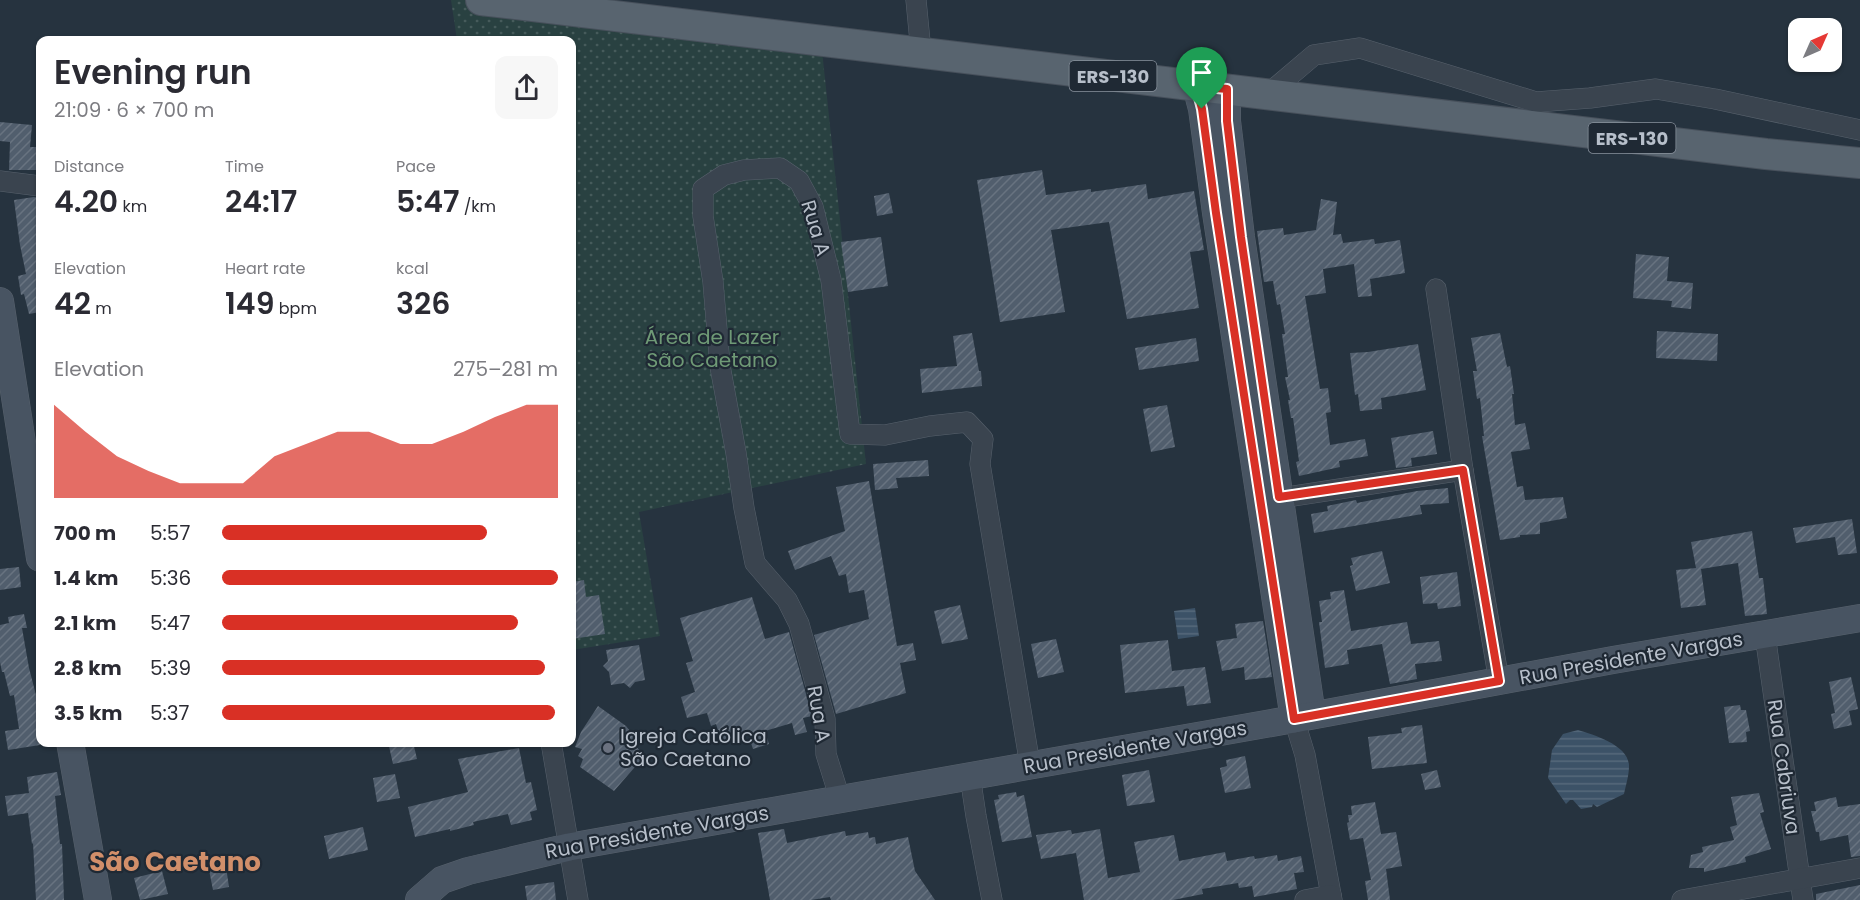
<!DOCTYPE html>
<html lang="en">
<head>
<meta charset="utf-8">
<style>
	body { margin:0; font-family:Poppins,sans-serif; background:#f7f7f7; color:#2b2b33; height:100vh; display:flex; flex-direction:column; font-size:22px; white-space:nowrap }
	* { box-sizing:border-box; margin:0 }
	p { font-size:20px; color:#7c7c81 }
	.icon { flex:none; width:33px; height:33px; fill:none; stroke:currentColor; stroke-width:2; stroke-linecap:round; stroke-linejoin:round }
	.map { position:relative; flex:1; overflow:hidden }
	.details { position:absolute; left:36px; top:36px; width:540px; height:711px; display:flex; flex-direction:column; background:#fff; border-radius:12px; box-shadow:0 2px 4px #0004 }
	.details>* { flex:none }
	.needle { width:39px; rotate:45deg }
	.fabs { position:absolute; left:1788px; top:18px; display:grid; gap:12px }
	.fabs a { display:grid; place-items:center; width:54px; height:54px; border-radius:12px; background:#fff; box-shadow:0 2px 4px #0004; font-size:30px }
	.pin { position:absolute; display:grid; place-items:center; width:51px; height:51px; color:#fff; margin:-62px -26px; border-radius:50% 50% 50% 0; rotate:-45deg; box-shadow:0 0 6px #0007 }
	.pin .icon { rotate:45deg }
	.round { display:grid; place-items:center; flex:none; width:63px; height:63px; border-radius:12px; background:#f7f7f7 }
	.headline { display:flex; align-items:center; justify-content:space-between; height:102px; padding:0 18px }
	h1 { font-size:33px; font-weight:600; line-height:45px }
	.metrics { display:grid; grid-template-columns:repeat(3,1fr); gap:9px; height:102px; padding:6px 18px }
	.metrics div { display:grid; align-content:center }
	.metrics b { font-size:30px; font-weight:600 }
	.metrics small { font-size:16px; font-weight:400 }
	.metrics p { font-size:16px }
	.chart { height:168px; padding:12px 18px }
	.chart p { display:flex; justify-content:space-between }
	.chart svg { width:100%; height:108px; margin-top:6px; fill:#d93025; opacity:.7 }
	ul { padding:0 18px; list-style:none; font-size:20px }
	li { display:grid; grid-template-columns:96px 72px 1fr; align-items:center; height:45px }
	li i { height:15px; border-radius:8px; background:#d93025 }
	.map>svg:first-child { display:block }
	.park { fill:url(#park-dots) }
	.water { fill:url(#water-rules) }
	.building { fill:url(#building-hatch) }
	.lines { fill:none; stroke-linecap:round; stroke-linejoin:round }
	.street-casing { stroke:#58626d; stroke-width:21 }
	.secondary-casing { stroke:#58626d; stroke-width:28 }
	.primary-casing { stroke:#47505b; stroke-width:32 }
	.street { stroke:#3a444f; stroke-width:20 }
	.secondary { stroke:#485462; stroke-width:27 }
	.primary { stroke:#58646f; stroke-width:30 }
	.route-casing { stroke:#fff; stroke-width:12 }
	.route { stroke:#d93025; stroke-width:8 }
	.worship-dot { fill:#6b7280; stroke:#1f2934; stroke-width:2 }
	.labels { text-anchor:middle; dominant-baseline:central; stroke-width:4.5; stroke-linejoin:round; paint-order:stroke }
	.shield { fill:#1f2934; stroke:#89929d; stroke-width:1.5 }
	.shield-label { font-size:18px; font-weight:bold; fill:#b7bfca }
	.street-label { font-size:20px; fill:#b7bfca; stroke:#1f2934 }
	.park-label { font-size:20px; fill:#6f9a76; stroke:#1f2934 }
	.poi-label { font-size:20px; fill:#b7bfca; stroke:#1f2934; text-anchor:start }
	.district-label { font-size:26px; font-weight:bold; fill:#d28f6a; stroke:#1f2934 }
</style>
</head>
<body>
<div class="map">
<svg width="1860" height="900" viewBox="0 0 1860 900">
	<defs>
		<pattern id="park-dots" width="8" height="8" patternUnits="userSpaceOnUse" patternTransform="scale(1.5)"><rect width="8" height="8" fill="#294141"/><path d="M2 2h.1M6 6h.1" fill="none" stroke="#465b5b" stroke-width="1.8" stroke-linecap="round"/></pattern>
		<pattern id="water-rules" width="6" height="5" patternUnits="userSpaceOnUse" patternTransform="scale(1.5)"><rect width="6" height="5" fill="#3c5267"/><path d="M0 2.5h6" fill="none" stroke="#56697b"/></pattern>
		<pattern id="building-hatch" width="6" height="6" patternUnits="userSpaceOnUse" patternTransform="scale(1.5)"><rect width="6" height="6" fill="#515e6d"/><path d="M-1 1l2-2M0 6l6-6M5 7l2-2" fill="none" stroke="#687380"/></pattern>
	</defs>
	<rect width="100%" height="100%" fill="#26333f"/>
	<polygon class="park" points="451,0 481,0 821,41 866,464 639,512 660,636 572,650 572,40 457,40"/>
	<g class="water">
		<polygon points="1195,608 1199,636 1178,639 1174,611"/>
		<path d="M1578,730C1594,735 1629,745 1629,766C1629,775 1626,785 1624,794L1597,807L1593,804L1592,807L1581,809L1573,800H1570L1566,804L1548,778L1552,750L1563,734Z"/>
	</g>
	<g class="building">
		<polygon points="0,122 32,125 30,147 40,147 40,170 9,170 10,142 0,141"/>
		<polygon points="1042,170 1046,195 1091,189 1091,192 1146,184 1148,199 1194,191 1204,250 1190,252 1199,308 1127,319 1109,222 1051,230 1065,312 1000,322 977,180"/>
		<polygon points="889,193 893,213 877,216 874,196"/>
		<polygon points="34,197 39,198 40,211 40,312 29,314 24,294 21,295 18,276 26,274 20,245 14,200"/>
		<polygon points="1321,199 1337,202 1333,235 1341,234 1343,243 1374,239 1375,244 1400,240 1405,273 1370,279 1372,296 1358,297 1354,264 1323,269 1326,293 1305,296 1320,389 1328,388 1331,412 1326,413 1330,445 1365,439 1368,456 1339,461 1340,467 1299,476 1296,462 1299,461 1293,418 1291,418 1288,400 1290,400 1285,377 1288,377 1282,334 1285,334 1280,304 1277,305 1273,281 1264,282 1257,231 1283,228 1284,235 1316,230"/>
		<polygon points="881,237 888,286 848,292 841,242"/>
		<polygon points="1636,254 1669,257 1667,281 1693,283 1691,309 1671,307 1672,301 1633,298"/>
		<polygon points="1657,331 1718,334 1717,361 1656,358"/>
		<polygon points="972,333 979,371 981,371 982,386 922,393 920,369 957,366 953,336"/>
		<polygon points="1500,333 1507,367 1510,366 1514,394 1512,394 1515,425 1525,423 1530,449 1511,452 1517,487 1523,486 1525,500 1563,497 1567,518 1540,523 1540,534 1520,535 1520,537 1500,540 1482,436 1484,436 1480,398 1477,399 1473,371 1477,371 1471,338"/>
		<polygon points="1196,338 1199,361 1139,370 1135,348"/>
		<polygon points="1418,344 1426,390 1381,398 1382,409 1360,411 1358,394 1355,395 1350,353 1368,352"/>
		<polygon points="1167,405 1175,447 1151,452 1143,409"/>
		<polygon points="1433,431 1437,454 1411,458 1412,466 1396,468 1391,438"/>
		<polygon points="928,460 929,476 896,478 898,488 875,490 873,464"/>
		<polygon points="869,481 897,646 913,643 916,660 900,663 906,693 836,714 814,635 869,619 864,590 849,593 846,574 839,576 831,556 795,570 788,551 845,531 836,487"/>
		<polygon points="1448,488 1449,503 1420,505 1422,514 1314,533 1311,514 1328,511 1327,506 1356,500 1357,503 1417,491"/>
		<polygon points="1852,519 1857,553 1838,555 1835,537 1796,543 1793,528"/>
		<polygon points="1752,531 1759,578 1763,578 1767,614 1745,616 1738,563 1701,569 1706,605 1681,608 1676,570 1696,568 1691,542"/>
		<polygon points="1382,551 1390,583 1356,591 1350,566 1353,565 1351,558"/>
		<polygon points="19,567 21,587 0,590 0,569"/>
		<polygon points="1457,572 1461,606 1438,609 1437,603 1423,604 1420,577"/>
		<polygon points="584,580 586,597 599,595 605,634 572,639 572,582"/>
		<polygon points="1344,590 1351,631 1407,622 1411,644 1439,641 1442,661 1415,664 1417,679 1390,684 1382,644 1347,650 1349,664 1325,668 1319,622 1322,622 1319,601 1331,599 1330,592"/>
		<polygon points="752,597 765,639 789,632 812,716 803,718 807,732 795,735 792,723 765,731 769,744 753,749 748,734 722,742 716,724 711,726 707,713 687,718 681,697 695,692 686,663 693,661 680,618"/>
		<polygon points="960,605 968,639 942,644 934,611"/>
		<polygon points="24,614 27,628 22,628 29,668 36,695 40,695 40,745 8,750 5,731 19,729 14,695 10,696 4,672 2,672 0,662 0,625 9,623 8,617"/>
		<polygon points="1263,621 1272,677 1245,680 1244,667 1222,671 1216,641 1237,638 1235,624"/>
		<polygon points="1056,639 1064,672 1038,678 1031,644"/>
		<polygon points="1168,640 1172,671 1205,667 1211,703 1187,706 1184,686 1125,693 1120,645"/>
		<polygon points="639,645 645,680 635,682 630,688 624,683 611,685 609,672 603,666 608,661 606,650"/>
		<polygon points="1851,677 1858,709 1849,711 1852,725 1834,729 1831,714 1835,713 1829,682"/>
		<polygon points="1740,705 1741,710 1746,710 1750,731 1746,732 1747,742 1729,743 1724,707"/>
		<polygon points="598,706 626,726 638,741 634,744 640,751 636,757 641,760 614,791 580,767 583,759 578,756 582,749 575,747 581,732"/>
		<polygon points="1422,725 1427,763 1372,769 1368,737 1402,733 1401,728"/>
		<polygon points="388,742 413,742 417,759 393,764"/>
		<polygon points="519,748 526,783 531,782 537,810 530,812 532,820 511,825 508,814 473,822 474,825 450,831 450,829 415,837 408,807 468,792 458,759"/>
		<polygon points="1245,756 1251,788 1225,793 1220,768 1227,766 1226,760"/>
		<polygon points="1149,770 1155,802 1127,806 1122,775"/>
		<polygon points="1437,770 1441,787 1425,790 1421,774"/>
		<polygon points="57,772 61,795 55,796 60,844 62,844 64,900 36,900 33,843 32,844 28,813 8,816 5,796 29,793 27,777"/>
		<polygon points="395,774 400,798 377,802 373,778"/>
		<polygon points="1016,792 1017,797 1024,795 1032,837 1002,842 994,800 999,799 998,795"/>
		<polygon points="1759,793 1764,812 1760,813 1771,849 1745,857 1746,862 1704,872 1704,868 1689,868 1691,855 1703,852 1702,847 1734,840 1730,827 1737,825 1731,797"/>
		<polygon points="1836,797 1838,807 1860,804 1860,856 1851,857 1848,835 1820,841 1819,832 1816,832 1811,811 1816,811 1814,802"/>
		<polygon points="1375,802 1381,834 1396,832 1402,866 1386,869 1390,900 1368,900 1365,881 1371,880 1363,838 1350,840 1347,823 1349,822 1348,815 1352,815 1351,806"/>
		<polygon points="363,827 368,850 329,859 324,836"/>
		<polygon points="784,829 787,843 845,831 846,836 868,832 869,838 875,837 876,844 908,837 915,871 935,900 831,900 830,897 811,900 770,900 758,833"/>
		<polygon points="1100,829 1108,878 1140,872 1134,842 1174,835 1179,861 1225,852 1227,861 1254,856 1255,859 1277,855 1278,861 1301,856 1304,872 1294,873 1297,889 1254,897 1252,886 1239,888 1238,883 1202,889 1203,894 1173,900 1084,900 1076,853 1041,859 1036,835 1071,830 1072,834"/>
		<polygon points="226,867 229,887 213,890 209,870"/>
		<polygon points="162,871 168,894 140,900 134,878"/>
		<polygon points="554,882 556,900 527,900 525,886"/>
		<polygon points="1860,885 1860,900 1816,900 1816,894"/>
	</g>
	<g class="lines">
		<g class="street-casing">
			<g id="street">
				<polyline points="916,0 921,52"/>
				<polyline points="1268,94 1314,55 1360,48 1536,102 1590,98 1656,89 1715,99 1860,130"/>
				<polyline points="0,181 40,186"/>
				<polyline points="1436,289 1463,470 1499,681"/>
				<polyline points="1267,500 1463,470"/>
				<polyline points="1765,635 1803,900"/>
				<polyline points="1294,719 1305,755 1332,900"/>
				<polyline points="551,742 578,900"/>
				<polyline points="970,776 976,816 992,900"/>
				<polyline points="840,799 826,754 825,719 799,624 787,600 755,563 744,508 736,453 720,366 713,282 703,216 703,189 724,175 744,170 780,168 799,181 813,207 831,280 850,434 885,435 930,426 967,422 983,439 980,464 1030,765"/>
				<polyline points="1305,900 1331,895"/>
				<polyline points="1682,900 1860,868"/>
			</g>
		</g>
		<g class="secondary-casing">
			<g id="secondary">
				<polyline points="1196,86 1202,109 1216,213 1294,719"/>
				<polyline points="1227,89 1227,121 1241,237 1312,715"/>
				<polyline points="0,301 40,558"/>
				<polyline points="70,742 98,900"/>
				<polyline points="419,900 442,880 468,871 569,847 1294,719 1613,660 1860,618"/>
			</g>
		</g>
		<g class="primary-casing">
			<polyline id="primary" points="481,0 1766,154 1860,163"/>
		</g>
		<use href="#street" class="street"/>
		<use href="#secondary" class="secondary"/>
		<use href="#primary" class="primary"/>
	</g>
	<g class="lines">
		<g class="route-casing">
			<polygon id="route" points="1196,86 1227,89 1227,121 1241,237 1279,497 1463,470 1499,681 1294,719 1216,213 1202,109"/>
		</g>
		<use href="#route" class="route"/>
	</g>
	<circle class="worship-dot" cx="608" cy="748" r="6"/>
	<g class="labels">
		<g class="shield">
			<rect x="1069.5" y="61" width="87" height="30" rx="4.5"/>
			<rect x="1588.5" y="123" width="87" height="30" rx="4.5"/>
		</g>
		<g class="shield-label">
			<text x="1113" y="76">ERS-130</text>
			<text x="1632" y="138">ERS-130</text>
		</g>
		<g class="street-label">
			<text transform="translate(816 228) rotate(73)">Rua A</text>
			<text transform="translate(1631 658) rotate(-10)">Rua Presidente Vargas</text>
			<text transform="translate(819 714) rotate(80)">Rua A</text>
			<text transform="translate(1135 747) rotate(-10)">Rua Presidente Vargas</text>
			<text transform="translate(1784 767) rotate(82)">Rua Cabriuva</text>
			<text transform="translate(657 832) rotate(-10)">Rua Presidente Vargas</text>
		</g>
		<g class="park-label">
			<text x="712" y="337">Área de Lazer<tspan x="712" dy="23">São Caetano</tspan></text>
		</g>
		<g class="poi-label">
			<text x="620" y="736">Igreja Católica<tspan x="620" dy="23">São Caetano</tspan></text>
		</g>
		<g class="district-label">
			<text x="175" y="862">São Caetano</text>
		</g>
	</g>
</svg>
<div class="fabs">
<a><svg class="needle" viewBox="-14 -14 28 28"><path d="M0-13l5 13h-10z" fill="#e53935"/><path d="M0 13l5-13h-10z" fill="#7c7c81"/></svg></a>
</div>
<div class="pin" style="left:1202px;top:109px;background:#1e9e55"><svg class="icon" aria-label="arrive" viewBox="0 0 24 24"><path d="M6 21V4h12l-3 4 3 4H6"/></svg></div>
<section class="details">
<div class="headline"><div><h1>Evening run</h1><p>21:09 · 6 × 700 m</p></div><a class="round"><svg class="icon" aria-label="share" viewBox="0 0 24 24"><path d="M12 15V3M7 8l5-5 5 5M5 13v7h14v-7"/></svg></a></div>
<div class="metrics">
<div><p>Distance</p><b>4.20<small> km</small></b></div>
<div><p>Time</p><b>24:17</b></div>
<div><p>Pace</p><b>5:47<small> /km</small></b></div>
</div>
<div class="metrics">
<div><p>Elevation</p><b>42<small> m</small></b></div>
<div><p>Heart rate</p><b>149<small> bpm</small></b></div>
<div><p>kcal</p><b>326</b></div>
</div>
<div class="chart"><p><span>Elevation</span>275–281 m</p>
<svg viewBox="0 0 160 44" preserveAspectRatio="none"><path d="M0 44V6L10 17L20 27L30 33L40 38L50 38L60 38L70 27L80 22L90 17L100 17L110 22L120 22L130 17L140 11L150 6L160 6V44z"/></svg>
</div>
<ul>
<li><b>700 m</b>5:57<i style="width:79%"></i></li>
<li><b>1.4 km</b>5:36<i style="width:100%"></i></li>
<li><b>2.1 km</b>5:47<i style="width:88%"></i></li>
<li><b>2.8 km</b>5:39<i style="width:96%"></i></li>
<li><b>3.5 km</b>5:37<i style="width:99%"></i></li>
</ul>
</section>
</div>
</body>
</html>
